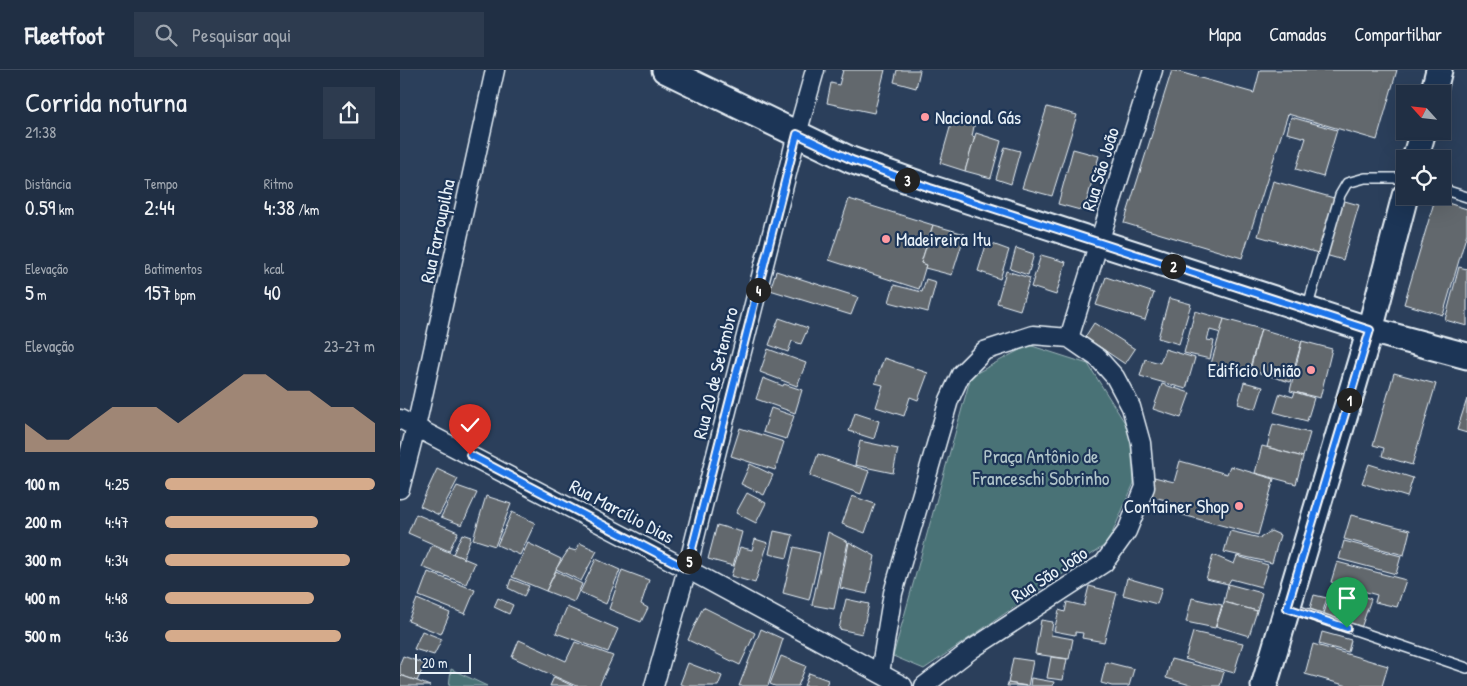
<!DOCTYPE html>
<html lang="pt">
<head>
<meta charset="utf-8">
<style>
	body { margin:0; font-family:"Patrick Hand",sans-serif; background:#2d3b4f; color:#f1f3f6; height:100vh; display:flex; flex-direction:column; font-size:19px; white-space:nowrap }
	* { box-sizing:border-box; margin:0 }
	p { font-size:16px; color:#a2a9b2 }
	.icon { flex:none; width:28px; height:28px; fill:none; stroke:currentColor; stroke-width:2; stroke-linecap:round; stroke-linejoin:round }
	.map { position:relative; flex:1; overflow:hidden }
	.details { display:flex; flex-direction:column; background:#202f44; width:400px }
	.details>* { flex:none }
	.needle { width:32px; rotate:297deg }
	.tools { position:absolute; left:996px; top:15px; display:grid; gap:10px }
	.tools a { display:grid; place-items:center; width:55px; height:55px; border-radius:0px; background:#202f44; box-shadow:0 5px 20px #0002,0 0 0 1px #3d4a5d; font-size:25px }
	.scale { position:absolute; left:15px; bottom:12px; width:56px; box-sizing:border-box; padding-left:5px; border:2px solid #e8f1f8; border-top:0; font-size:14px; line-height:18px; white-space:nowrap; color:#e8f1f8; -webkit-text-stroke:4px #1d3557; paint-order:stroke }
	.pin { position:absolute; display:grid; place-items:center; width:42px; height:42px; color:#fff; margin:-51px -21px; border-radius:50% 50% 50% 0; rotate:-45deg; box-shadow:0 0 5px #0007 }
	.pin .icon { rotate:45deg }
	.km { position:absolute; width:25px; height:25px; margin:-12px; border-radius:50%; background:#222; color:#fff; font-size:14px; line-height:25px; text-align:center }
	.round { display:grid; place-items:center; flex:none; width:52px; height:52px; border-radius:0px; background:#2d3b4f }
	.head { display:flex; align-items:center; justify-content:space-between; height:85px; padding:0 25px }
	h1 { font-size:28px; font-weight:600; line-height:38px }
	.figures { display:grid; grid-template-columns:repeat(3,1fr); gap:8px; height:85px; padding:5px 25px }
	.figures div { display:grid; align-content:center }
	.figures b { font-size:21px; font-weight:600 }
	.figures small { font-size:14px; font-weight:400 }
	.figures p { font-size:14px }
	.chart { height:140px; padding:10px 25px }
	.chart p { display:flex; justify-content:space-between }
	.chart svg { width:100%; height:90px; margin-top:5px; fill:#d6ab8b; opacity:.7 }
	ul { padding:0 25px; list-style:none; font-size:16px }
	li { display:grid; grid-template-columns:80px 60px 1fr; align-items:center; height:38px }
	li i { height:12px; border-radius:6px; background:#d6ab8b }
	header { display:flex; align-items:center; gap:30px; box-sizing:border-box; height:70px; padding:0 25px; background:#202f44; border-bottom:1px solid #3d4a5d }
	header strong { font-size:24px }
	nav { display:flex; gap:28px; margin-inline-start:auto; font-size:18px }
	.search { width:350px; height:45px; background:#2d3b4f; display:flex; align-items:center; gap:12px; box-sizing:border-box; padding:0 18px; border-radius:0px; color:#a2a9b2; font-size:19px }
	main { display:flex; flex:1; min-height:0 }
	.map>svg:first-child { display:block }
	.green { fill:#4a7276; stroke:#99b2b7 }
	.building { fill:#62686d; stroke:#e8f1f8 }
	.lines { fill:none; stroke-linecap:round; stroke-linejoin:round }
	.lane-casing { stroke:#e8f1f8; stroke-width:12 }
	.street-casing { stroke:#e8f1f8; stroke-width:21 }
	.secondary-casing { stroke:#e8f1f8; stroke-width:29 }
	.lane { stroke:#1d3557; stroke-width:9 }
	.street { stroke:#1d3557; stroke-width:18 }
	.secondary { stroke:#1d3557; stroke-width:25 }
	.route-casing { stroke:#fff; stroke-width:10 }
	.route { stroke:#1a73e8; stroke-width:6 }
	.poi-dot { fill:#ff9aa2; stroke:#1d3557; stroke-width:2 }
	.labels { text-anchor:middle; dominant-baseline:central; stroke-width:4.5; stroke-linejoin:round; paint-order:stroke }
	.poi-label { font-size:19px; fill:#e8f1f8; stroke:#1d3557; text-anchor:start }
	.street-label { font-size:19px; fill:#e8f1f8; stroke:#1d3557 }
	.park-label { font-size:19px; fill:#b1c5ca; stroke:#1d3557 }
</style>
</head>
<body>
<header>
<strong>Fleetfoot</strong>
<div class="search"><svg class="icon" aria-label="search" viewBox="0 0 24 24"><circle cx="10" cy="10" r="6"/><path d="M15 15l6 6"/></svg>Pesquisar aqui</div>
<nav><a>Mapa</a><a>Camadas</a><a>Compartilhar</a></nav>
</header>
<main>
<section class="details">
<div class="head"><div><h1>Corrida noturna</h1><p>21:38</p></div><a class="round"><svg class="icon" aria-label="share" viewBox="0 0 24 24"><path d="M12 15V3M7 8l5-5 5 5M5 13v7h14v-7"/></svg></a></div>
<div class="figures">
<div><p>Distância</p><b>0.59<small> km</small></b></div>
<div><p>Tempo</p><b>2:44</b></div>
<div><p>Ritmo</p><b>4:38<small> /km</small></b></div>
</div>
<div class="figures">
<div><p>Elevação</p><b>5<small> m</small></b></div>
<div><p>Batimentos</p><b>157<small> bpm</small></b></div>
<div><p>kcal</p><b>40</b></div>
</div>
<div class="chart"><p><span>Elevação</span>23–27 m</p>
<svg viewBox="0 0 160 44" preserveAspectRatio="none"><path d="M0 44V30L10 38L20 38L30 30L40 22L50 22L60 22L70 30L80 22L90 14L100 6L110 6L120 14L130 14L140 22L150 22L160 30V44z"/></svg>
</div>
<ul>
<li><b>100 m</b>4:25<i style="width:100%"></i></li>
<li><b>200 m</b>4:47<i style="width:73%"></i></li>
<li><b>300 m</b>4:34<i style="width:88%"></i></li>
<li><b>400 m</b>4:48<i style="width:71%"></i></li>
<li><b>500 m</b>4:36<i style="width:84%"></i></li>
</ul>
</section>
<div class="map">
<svg width="1067" height="616" viewBox="0 0 1067 616">
	<rect width="100%" height="100%" fill="#2b3f5b"/>
	<filter id="ink" filterUnits="userSpaceOnUse"><feTurbulence type="fractalNoise" baseFrequency=".02" numOctaves="2"/><feDisplacementMap in="SourceGraphic" scale="10" xChannelSelector="R" yChannelSelector="G"/><feConvolveMatrix kernelMatrix="1 2 1 2 8 2 1 2 1" color-interpolation-filters="sRGB"/></filter>
	<g filter="url(#ink)">
		<g class="green">
			<polygon points="629,275 688,294 730,361 734,413 708,473 524,599 493,586 571,306"/>
			<polygon points="51,599 87,616 49,616"/>
		</g>
		<g class="building">
			<polygon points="443,0 485,0 474,43 427,33 431,13 439,15"/>
			<polygon points="497,0 520,0 516,18 494,12"/>
			<polygon points="772,0 854,23 860,0 997,0 977,70 888,44 842,188 724,153"/>
			<polygon points="647,37 677,45 652,126 622,118"/>
			<polygon points="553,47 575,52 572,66 575,67 565,101 540,93"/>
			<polygon points="891,47 937,60 923,107 896,99 906,68 887,63"/>
			<polygon points="576,63 601,71 591,108 565,101"/>
			<polygon points="605,77 620,81 611,114 596,109"/>
			<polygon points="673,79 699,86 684,141 658,134"/>
			<polygon points="873,111 959,135 943,190 858,166"/>
			<polygon points="449,129 533,155 521,193 526,195 519,219 429,190"/>
			<polygon points="1035,129 1067,139 1067,163 1043,245 1004,234"/>
			<polygon points="533,155 565,164 552,205 525,198 526,195 521,193"/>
			<polygon points="587,172 609,180 600,209 578,201"/>
			<polygon points="616,178 634,184 628,205 610,199"/>
			<polygon points="641,185 666,192 656,225 631,217"/>
			<polygon points="1059,197 1067,199 1067,256 1045,250"/>
			<polygon points="376,201 458,227 451,245 370,220"/>
			<polygon points="606,201 630,208 620,240 597,233"/>
			<polygon points="706,207 754,223 745,250 696,235"/>
			<polygon points="526,209 536,212 528,242 489,232 494,215 522,222"/>
			<polygon points="769,228 791,234 779,274 758,268"/>
			<polygon points="795,241 824,249 821,263 810,260 807,270 814,271 810,289 784,283"/>
			<polygon points="379,248 408,258 401,274 392,271 388,282 369,275"/>
			<polygon points="824,249 861,259 848,304 811,294"/>
			<polygon points="694,253 735,279 725,294 685,267"/>
			<polygon points="861,259 902,271 890,312 850,300"/>
			<polygon points="902,271 932,279 920,328 890,321"/>
			<polygon points="368,279 406,293 397,316 360,302"/>
			<polygon points="765,279 795,288 786,319 740,306 745,289 760,293"/>
			<polygon points="484,288 528,303 518,330 510,327 504,346 476,337 483,315 475,313"/>
			<polygon points="994,303 1036,314 1012,395 982,386 984,378 973,375"/>
			<polygon points="363,308 383,316 384,314 402,320 395,343 356,329"/>
			<polygon points="844,312 863,317 856,339 838,334"/>
			<polygon points="762,314 790,323 781,348 753,339"/>
			<polygon points="895,322 914,328 907,351 874,342 880,323 893,327"/>
			<polygon points="1067,329 1067,363 1057,360"/>
			<polygon points="371,338 394,346 386,369 363,362"/>
			<polygon points="455,343 479,351 474,369 449,361"/>
			<polygon points="873,354 910,363 903,387 867,377"/>
			<polygon points="340,358 384,372 375,400 331,386"/>
			<polygon points="460,371 498,379 493,403 455,395"/>
			<polygon points="862,376 903,387 896,414 855,403"/>
			<polygon points="418,384 469,401 461,424 410,406"/>
			<polygon points="780,391 827,404 830,396 874,409 858,465 768,441 769,431 751,426 754,407 774,412"/>
			<polygon points="350,394 373,405 364,425 341,414"/>
			<polygon points="969,394 1013,408 1007,427 962,413"/>
			<polygon points="37,399 58,409 39,445 20,436"/>
			<polygon points="57,416 77,423 62,455 41,447"/>
			<polygon points="347,423 366,433 356,453 336,443"/>
			<polygon points="86,426 111,434 95,476 73,469"/>
			<polygon points="452,426 475,434 465,463 442,454"/>
			<polygon points="112,442 135,453 120,485 97,475"/>
			<polygon points="16,444 58,462 49,481 8,463"/>
			<polygon points="951,445 1010,460 1004,485 944,469"/>
			<polygon points="317,455 342,462 333,496 308,489"/>
			<polygon points="374,461 393,465 387,488 369,484"/>
			<polygon points="830,461 860,468 871,461 880,465 872,493 824,482"/>
			<polygon points="428,462 448,472 434,539 412,535"/>
			<polygon points="62,464 71,467 63,488 53,484"/>
			<polygon points="355,469 368,473 355,513 331,506 340,477 352,480"/>
			<polygon points="944,471 1001,486 996,504 939,489"/>
			<polygon points="449,472 475,486 467,524 440,518"/>
			<polygon points="128,473 161,489 146,521 112,507"/>
			<polygon points="180,473 197,481 181,511 156,499 169,479 176,481"/>
			<polygon points="32,475 75,493 66,514 22,497"/>
			<polygon points="394,477 420,483 409,530 383,523"/>
			<polygon points="813,485 834,494 837,486 868,495 861,517 831,509 828,514 806,509"/>
			<polygon points="196,489 220,500 206,534 180,522"/>
			<polygon points="937,492 1006,510 997,537 975,532 977,525 931,512"/>
			<polygon points="222,500 249,510 241,534 248,538 241,552 209,539"/>
			<polygon points="156,501 182,514 174,532 146,521"/>
			<polygon points="28,502 75,520 65,544 19,526"/>
			<polygon points="727,508 762,518 757,534 723,525"/>
			<polygon points="111,509 129,516 124,526 108,518"/>
			<polygon points="828,514 862,523 857,541 824,532"/>
			<polygon points="689,516 717,523 704,572 682,568 683,563 675,562 675,565 654,561 659,540 665,542 667,532 684,536"/>
			<polygon points="954,523 971,529 961,558 923,546 930,525 951,532"/>
			<polygon points="914,525 927,528 922,545 909,542"/>
			<polygon points="98,528 113,535 109,544 94,537"/>
			<polygon points="792,528 822,535 815,558 786,552"/>
			<polygon points="17,529 50,543 41,564 8,551"/>
			<polygon points="446,529 469,534 462,564 439,559"/>
			<polygon points="824,532 857,541 849,566 816,556"/>
			<polygon points="167,537 218,559 208,582 156,563"/>
			<polygon points="303,537 355,563 340,595 288,570"/>
			<polygon points="641,550 653,552 651,565 673,569 669,589 635,584"/>
			<polygon points="361,559 383,569 368,616 339,616"/>
			<polygon points="22,561 42,569 34,585 14,579"/>
			<polygon points="793,562 843,573 834,603 785,589"/>
			<polygon points="922,562 951,570 948,582 919,574"/>
			<polygon points="119,570 166,591 175,572 213,586 199,616 176,616 112,587"/>
			<polygon points="913,574 988,596 982,616 948,616 905,604"/>
			<polygon points="3,586 25,594 17,611 0,605 0,593"/>
			<polygon points="381,586 406,596 398,616 375,616 370,614"/>
			<polygon points="651,587 667,589 663,610 647,608"/>
			<polygon points="613,588 633,591 628,616 608,613"/>
			<polygon points="771,589 824,602 820,616 794,616 766,608"/>
			<polygon points="706,592 734,599 729,616 712,616 701,613"/>
			<polygon points="288,593 322,606 318,616 286,616 280,614"/>
			<polygon points="409,603 428,610 426,616 404,616"/>
			<polygon points="0,605 17,611 30,616 0,616"/>
			<polygon points="154,607 156,608 173,616 150,616"/>
			<polygon points="631,608 654,612 653,616 630,616"/>
			<polygon points="608,613 625,616 607,616"/>
		</g>
		<g class="lines">
			<g class="lane-casing">
				<g id="lane">
					<polyline points="1042,119 1067,127"/>
					<polyline points="907,239 940,125 947,113 965,108 1005,108"/>
					<polyline points="890,538 1067,598"/>
				</g>
			</g>
			<g class="street-casing">
				<g id="street">
					<polyline points="669,268 753,0"/>
					<polyline points="0,349 287,499 503,616"/>
					<polyline points="0,419 16,357 95,0"/>
					<polyline points="480,603 493,523 549,330 561,304 584,281 633,265 669,268 698,288 715,307 731,337 741,373 745,417 727,461 704,493 572,579 524,616"/>
					<polyline points="254,616 287,499 397,64 415,0"/>
				</g>
			</g>
			<g class="secondary-casing">
				<g id="secondary">
					<polyline points="265,0 451,90 530,118 970,260 1067,286"/>
					<polyline points="1033,24 1039,0"/>
					<polyline points="1015,89 1023,61"/>
					<polyline points="864,616 970,260 1005,126"/>
				</g>
			</g>
			<use href="#lane" class="lane"/>
			<use href="#street" class="street"/>
			<use href="#secondary" class="secondary"/>
		</g>
	</g>
	<g class="lines" filter="url(#ink)">
		<g class="route-casing">
			<polyline id="route" points="70,385 287,499 397,64 452,90 530,118 970,260 887,538 947,558"/>
		</g>
		<use href="#route" class="route"/>
	</g>
	<g class="poi-dot">
		<circle cx="525" cy="47" r="5"/>
		<circle cx="486" cy="169" r="5"/>
		<circle cx="911" cy="300" r="5"/>
		<circle cx="839" cy="436" r="5"/>
	</g>
	<g class="labels">
		<g class="poi-label">
			<text x="535" y="47">Nacional Gás</text>
			<text x="496" y="169">Madeireira Itu</text>
			<text x="901" y="300" text-anchor="end">Edifício União</text>
			<text x="829" y="436" text-anchor="end">Container Shop</text>
		</g>
		<g class="street-label">
			<text transform="translate(700 99) rotate(-73)">Rua São João</text>
			<text transform="translate(37 161) rotate(-78)">Rua Farroupilha</text>
			<text transform="translate(315 303) rotate(-76)">Rua 20 de Setembro</text>
			<text transform="translate(222 441) rotate(28)">Rua Marcílio Dias</text>
			<text transform="translate(649 504) rotate(-33)">Rua São João</text>
		</g>
		<g class="park-label">
			<text x="641" y="386">Praça Antônio de<tspan x="641" dy="22">Franceschi Sobrinho</tspan></text>
		</g>
	</g>
</svg>
<div class="tools">
<a><svg class="needle" viewBox="-14 -14 28 28"><path d="M0-13l5 13h-10z" fill="#e53935"/><path d="M0 13l5-13h-10z" fill="#a2a9b2"/></svg></a>
<a><svg class="icon" aria-label="locate" viewBox="0 0 24 24"><circle cx="12" cy="12" r="6"/><path d="M12 2v4M12 18v4M2 12h4M18 12h4"/></svg></a>
</div>
<div class="scale">20 m</div>
<div class="pin" style="left:947px;top:558px;background:#1e9e55"><svg class="icon" aria-label="arrive" viewBox="0 0 24 24"><path d="M6 21V4h12l-3 4 3 4H6"/></svg></div>
<div class="pin" style="left:70px;top:385px;background:#d93025"><svg class="icon" aria-label="check" viewBox="0 0 24 24"><path d="M5 12l5 5 9-10"/></svg></div>
<b class="km" style="left:949px;top:330px">1</b>
<b class="km" style="left:773px;top:196px">2</b>
<b class="km" style="left:507px;top:110px">3</b>
<b class="km" style="left:358px;top:220px">4</b>
<b class="km" style="left:289px;top:491px">5</b>
</div>
</main>
</body>
</html>
